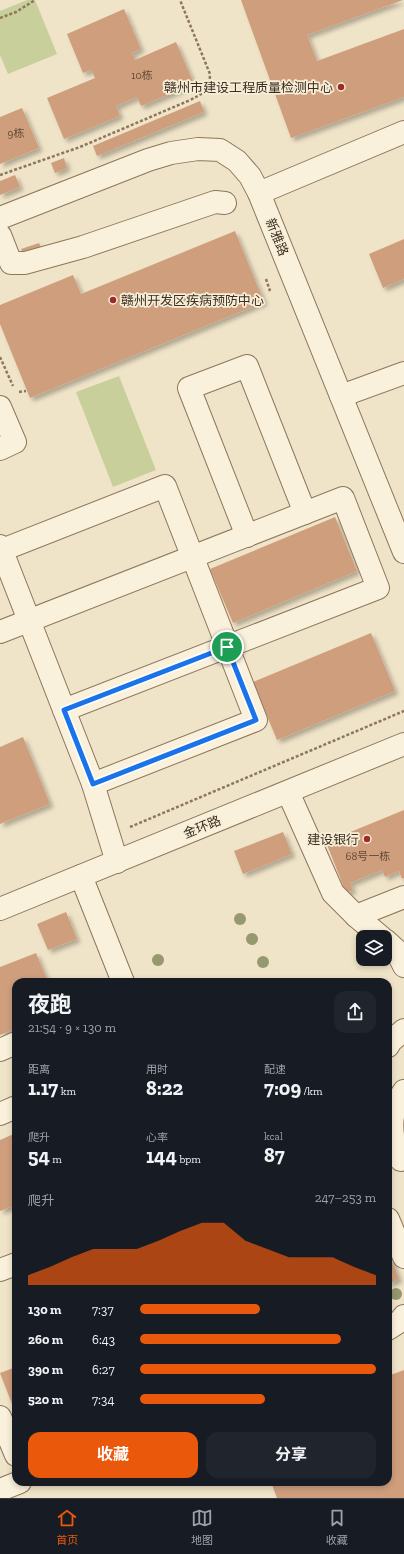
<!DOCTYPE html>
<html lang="zh">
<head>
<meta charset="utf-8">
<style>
	body { margin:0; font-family:"Zilla Slab","Noto Sans SC",serif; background:#20242c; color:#f1f3f6; height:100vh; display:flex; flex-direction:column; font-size:15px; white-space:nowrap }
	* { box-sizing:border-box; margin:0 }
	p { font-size:13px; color:#9ea1a6 }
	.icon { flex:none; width:22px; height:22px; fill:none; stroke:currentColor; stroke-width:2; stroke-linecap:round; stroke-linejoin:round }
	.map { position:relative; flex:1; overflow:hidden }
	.drawer { position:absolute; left:12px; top:978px; width:380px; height:508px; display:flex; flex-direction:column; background:#171b24; border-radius:12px; box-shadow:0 2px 6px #0003 }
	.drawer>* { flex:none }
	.fabs { position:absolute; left:356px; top:930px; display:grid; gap:8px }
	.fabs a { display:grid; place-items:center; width:36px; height:36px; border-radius:8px; background:#171b24; box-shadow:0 2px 6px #0003; font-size:20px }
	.pin { position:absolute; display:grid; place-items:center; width:34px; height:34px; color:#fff; margin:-17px; border:2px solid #fff; border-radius:50%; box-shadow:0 1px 4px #0007 }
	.round { display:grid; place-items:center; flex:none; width:42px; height:42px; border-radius:12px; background:#20242c }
	.headline { display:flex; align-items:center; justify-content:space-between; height:68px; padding:0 16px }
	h1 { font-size:22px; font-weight:700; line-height:30px }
	.metrics { display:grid; grid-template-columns:repeat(3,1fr); gap:6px; height:68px; padding:4px 16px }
	.metrics div { display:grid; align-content:center }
	.metrics b { font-size:20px; font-weight:700 }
	.metrics small { font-size:11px; font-weight:400 }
	.metrics p { font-size:11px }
	.chart { height:112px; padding:8px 16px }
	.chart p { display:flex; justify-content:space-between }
	.chart svg { width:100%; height:72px; margin-top:4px; fill:#ea580c; opacity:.7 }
	.action { display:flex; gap:8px; margin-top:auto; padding:8px 16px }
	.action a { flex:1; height:46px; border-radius:12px; background:#ea580c; color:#fff; font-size:16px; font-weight:700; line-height:46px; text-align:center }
	.action a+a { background:#20242c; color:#f1f3f6 }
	ul { padding:0 16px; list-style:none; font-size:13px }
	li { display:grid; grid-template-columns:64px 48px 1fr; align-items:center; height:30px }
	li i { height:10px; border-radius:5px; background:#ea580c }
	.menu { display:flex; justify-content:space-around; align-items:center; height:56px; border-top:1px solid #363941; background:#171b24; font-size:11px; color:#9ea1a6 }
	.menu a { display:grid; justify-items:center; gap:2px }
	.menu .active { color:#ea580c }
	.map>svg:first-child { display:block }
	.park { fill:#c9cf9b }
	.building { fill:#cf9f7d; filter:url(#shadow) }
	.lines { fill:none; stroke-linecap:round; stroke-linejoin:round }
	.minor-casing { stroke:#8d765c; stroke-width:24 }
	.tertiary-casing { stroke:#8d765c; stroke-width:24 }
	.path { stroke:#8d765c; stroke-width:2.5; stroke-dasharray:3 2; stroke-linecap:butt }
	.minor { stroke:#faf1dc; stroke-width:22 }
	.tertiary { stroke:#faf1dc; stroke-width:22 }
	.tree { fill:#96986f }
	.route-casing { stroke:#fff; stroke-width:8 }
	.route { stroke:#1a73e8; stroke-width:5 }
	.poi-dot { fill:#9e2a2b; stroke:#f7eed8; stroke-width:1.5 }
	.labels { text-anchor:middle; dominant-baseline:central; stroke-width:3.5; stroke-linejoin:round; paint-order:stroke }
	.number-label { font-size:11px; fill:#624a37 }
	.poi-label { font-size:13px; fill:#3d2e20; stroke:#f7eed8; text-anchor:end }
	.street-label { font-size:13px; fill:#3d2e20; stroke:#f7eed8 }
</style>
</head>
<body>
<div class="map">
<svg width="404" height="1498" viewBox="0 0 404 1498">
	<defs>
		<filter id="shadow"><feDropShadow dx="3.5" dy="3.5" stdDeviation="2" flood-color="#0004"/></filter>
	</defs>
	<rect width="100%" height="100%" fill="#f0e4c8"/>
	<g class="park">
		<polygon points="27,0 35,0 57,54 8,74 0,55 0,11"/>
		<polygon points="119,376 156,470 113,487 76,392"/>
	</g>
	<g class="building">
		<polygon points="241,0 403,0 307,35 317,61 404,29 404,97 291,138"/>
		<polygon points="124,9 141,49 132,53 135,60 176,42 194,84 141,106 137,97 116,106 120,116 64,139 47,98 95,78 91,70 83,73 67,34"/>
		<polygon points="200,101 204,112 97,156 93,146"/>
		<polygon points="22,108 39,148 0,164 0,117"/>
		<polygon points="64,158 67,168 55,173 51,163"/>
		<polygon points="15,175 20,187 0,195 0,181"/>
		<polygon points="235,231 264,302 30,398 0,324 0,305 73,275 81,294"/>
		<polygon points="404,239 404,279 383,288 369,254"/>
		<polygon points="39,243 42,250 24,256 21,249"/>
		<polygon points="335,517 357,571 233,623 210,569"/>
		<polygon points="371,633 395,691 277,740 253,682"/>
		<polygon points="23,737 50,804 0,824 0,747"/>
		<polygon points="404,810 404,878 402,879 399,871 385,877 382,870 350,883 353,890 346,893 326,842"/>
		<polygon points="283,832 292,854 243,874 234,851"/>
		<polygon points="66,912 77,939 48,950 37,924"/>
		<polygon points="36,953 48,982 16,982 16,1028 0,1035 0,967"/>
		<polygon points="16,1133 16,1205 0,1211 0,1140"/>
		<polygon points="388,1251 399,1279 388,1284"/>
		<polygon points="16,1367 16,1414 0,1373"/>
		<polygon points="404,1370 404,1498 277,1498 271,1482 388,1482 388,1376"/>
	</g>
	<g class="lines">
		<g class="minor-casing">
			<g id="minor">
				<polyline points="259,193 404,132"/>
				<polyline points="0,218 148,160 171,153 198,149 220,150 237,161 250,176 259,193 404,552"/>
				<polyline points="0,235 11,263 25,263 83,247 215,202 225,203"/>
				<polyline points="341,396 404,373"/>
				<polyline points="0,407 15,442 0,449"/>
				<polyline points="247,536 189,388 247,366 305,513"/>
				<polyline points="0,546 93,784 117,862"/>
				<polyline points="2,550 165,486 256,720 93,784"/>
				<polyline points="0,632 343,498 378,588 64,710"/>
				<polyline points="288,792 333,893 356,916 381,937"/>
				<polyline points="81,876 123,982"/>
				<polyline points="356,916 404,897"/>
				<polyline points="385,940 396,950 404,966"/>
				<polyline points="388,1046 391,1041 404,1030"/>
				<polyline points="0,1050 16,1043"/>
				<polyline points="0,1114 16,1107"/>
				<path d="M401,1160C390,1137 388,1112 404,1091"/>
				<polyline points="388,1219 404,1257"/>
				<polyline points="0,1270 16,1264"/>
				<polyline points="388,1329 399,1322 404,1316"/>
				<polyline points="0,1417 16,1455"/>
				<polyline points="0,1490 20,1482"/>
			</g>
		</g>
		<g class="tertiary-casing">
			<polyline id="tertiary" points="0,909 404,744"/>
		</g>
		<g class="path">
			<polyline points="0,18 16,12 35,0"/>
			<path d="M0,175L80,147L188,101C202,94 210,91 210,74L180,0"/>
			<polyline points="266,279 270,291"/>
			<polyline points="0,357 13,386"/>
			<polyline points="19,392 26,391"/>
			<polyline points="130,827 404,711"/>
		</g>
		<use href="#minor" class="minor"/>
		<use href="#tertiary" class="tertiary"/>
	</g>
	<g class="tree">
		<circle cx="240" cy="919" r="6"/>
		<circle cx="252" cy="939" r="6"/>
		<circle cx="158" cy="960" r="6"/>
		<circle cx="263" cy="962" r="6"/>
		<circle cx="396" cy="1294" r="6"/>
	</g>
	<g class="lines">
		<g class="route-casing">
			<polygon id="route" points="227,647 256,720 93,784 64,710"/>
		</g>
		<use href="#route" class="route"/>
	</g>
	<g class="poi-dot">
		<circle cx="341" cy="87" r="4"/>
		<circle cx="113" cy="300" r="4"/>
		<circle cx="367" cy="839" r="4"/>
	</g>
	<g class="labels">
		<g class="number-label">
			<text x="142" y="75">10栋</text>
			<text x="16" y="133">9栋</text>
			<text x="368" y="856">68号一栋</text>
		</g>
		<g class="poi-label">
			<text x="333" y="87">赣州市建设工程质量检测中心</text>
			<text x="121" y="300" text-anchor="start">赣州开发区疾病预防中心</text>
			<text x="359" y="839">建设银行</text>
		</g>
		<g class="street-label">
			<text transform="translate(277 237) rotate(68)">新雅路</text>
			<text transform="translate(202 827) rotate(-22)">金环路</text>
		</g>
	</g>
</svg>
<div class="fabs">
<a><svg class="icon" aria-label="layers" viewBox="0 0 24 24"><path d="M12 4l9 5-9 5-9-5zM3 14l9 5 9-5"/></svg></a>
</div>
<div class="pin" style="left:227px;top:647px;background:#1e9e55"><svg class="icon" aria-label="arrive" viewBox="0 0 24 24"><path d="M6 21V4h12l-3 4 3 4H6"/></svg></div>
<section class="drawer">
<div class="headline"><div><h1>夜跑</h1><p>21:54 · 9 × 130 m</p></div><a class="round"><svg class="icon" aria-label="share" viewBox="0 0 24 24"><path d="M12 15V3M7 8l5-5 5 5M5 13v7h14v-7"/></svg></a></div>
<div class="metrics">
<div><p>距离</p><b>1.17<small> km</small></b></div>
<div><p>用时</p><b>8:22</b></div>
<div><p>配速</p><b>7:09<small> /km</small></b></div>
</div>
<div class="metrics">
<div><p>爬升</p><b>54<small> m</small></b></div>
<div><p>心率</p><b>144<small> bpm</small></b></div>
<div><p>kcal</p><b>87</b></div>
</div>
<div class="chart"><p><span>爬升</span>247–253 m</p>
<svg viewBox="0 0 160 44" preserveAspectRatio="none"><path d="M0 44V38L10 33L20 27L30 22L40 22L50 22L60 17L70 11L80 6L90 6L100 17L110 22L120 27L130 27L140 27L150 33L160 38V44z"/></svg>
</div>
<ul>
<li><b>130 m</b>7:37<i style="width:51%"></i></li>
<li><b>260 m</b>6:43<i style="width:85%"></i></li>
<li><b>390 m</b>6:27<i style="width:100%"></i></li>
<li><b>520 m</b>7:34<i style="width:53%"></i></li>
</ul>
<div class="action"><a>收藏</a><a>分享</a></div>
</section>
</div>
<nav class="menu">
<a class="active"><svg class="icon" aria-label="home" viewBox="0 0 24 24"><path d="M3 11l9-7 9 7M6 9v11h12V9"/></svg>首页</a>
<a><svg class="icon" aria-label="map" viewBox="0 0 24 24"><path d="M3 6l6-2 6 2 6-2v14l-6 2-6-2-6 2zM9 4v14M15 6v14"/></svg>地图</a>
<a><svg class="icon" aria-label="saved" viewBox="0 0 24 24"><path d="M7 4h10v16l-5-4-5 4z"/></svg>收藏</a>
</nav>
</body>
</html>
